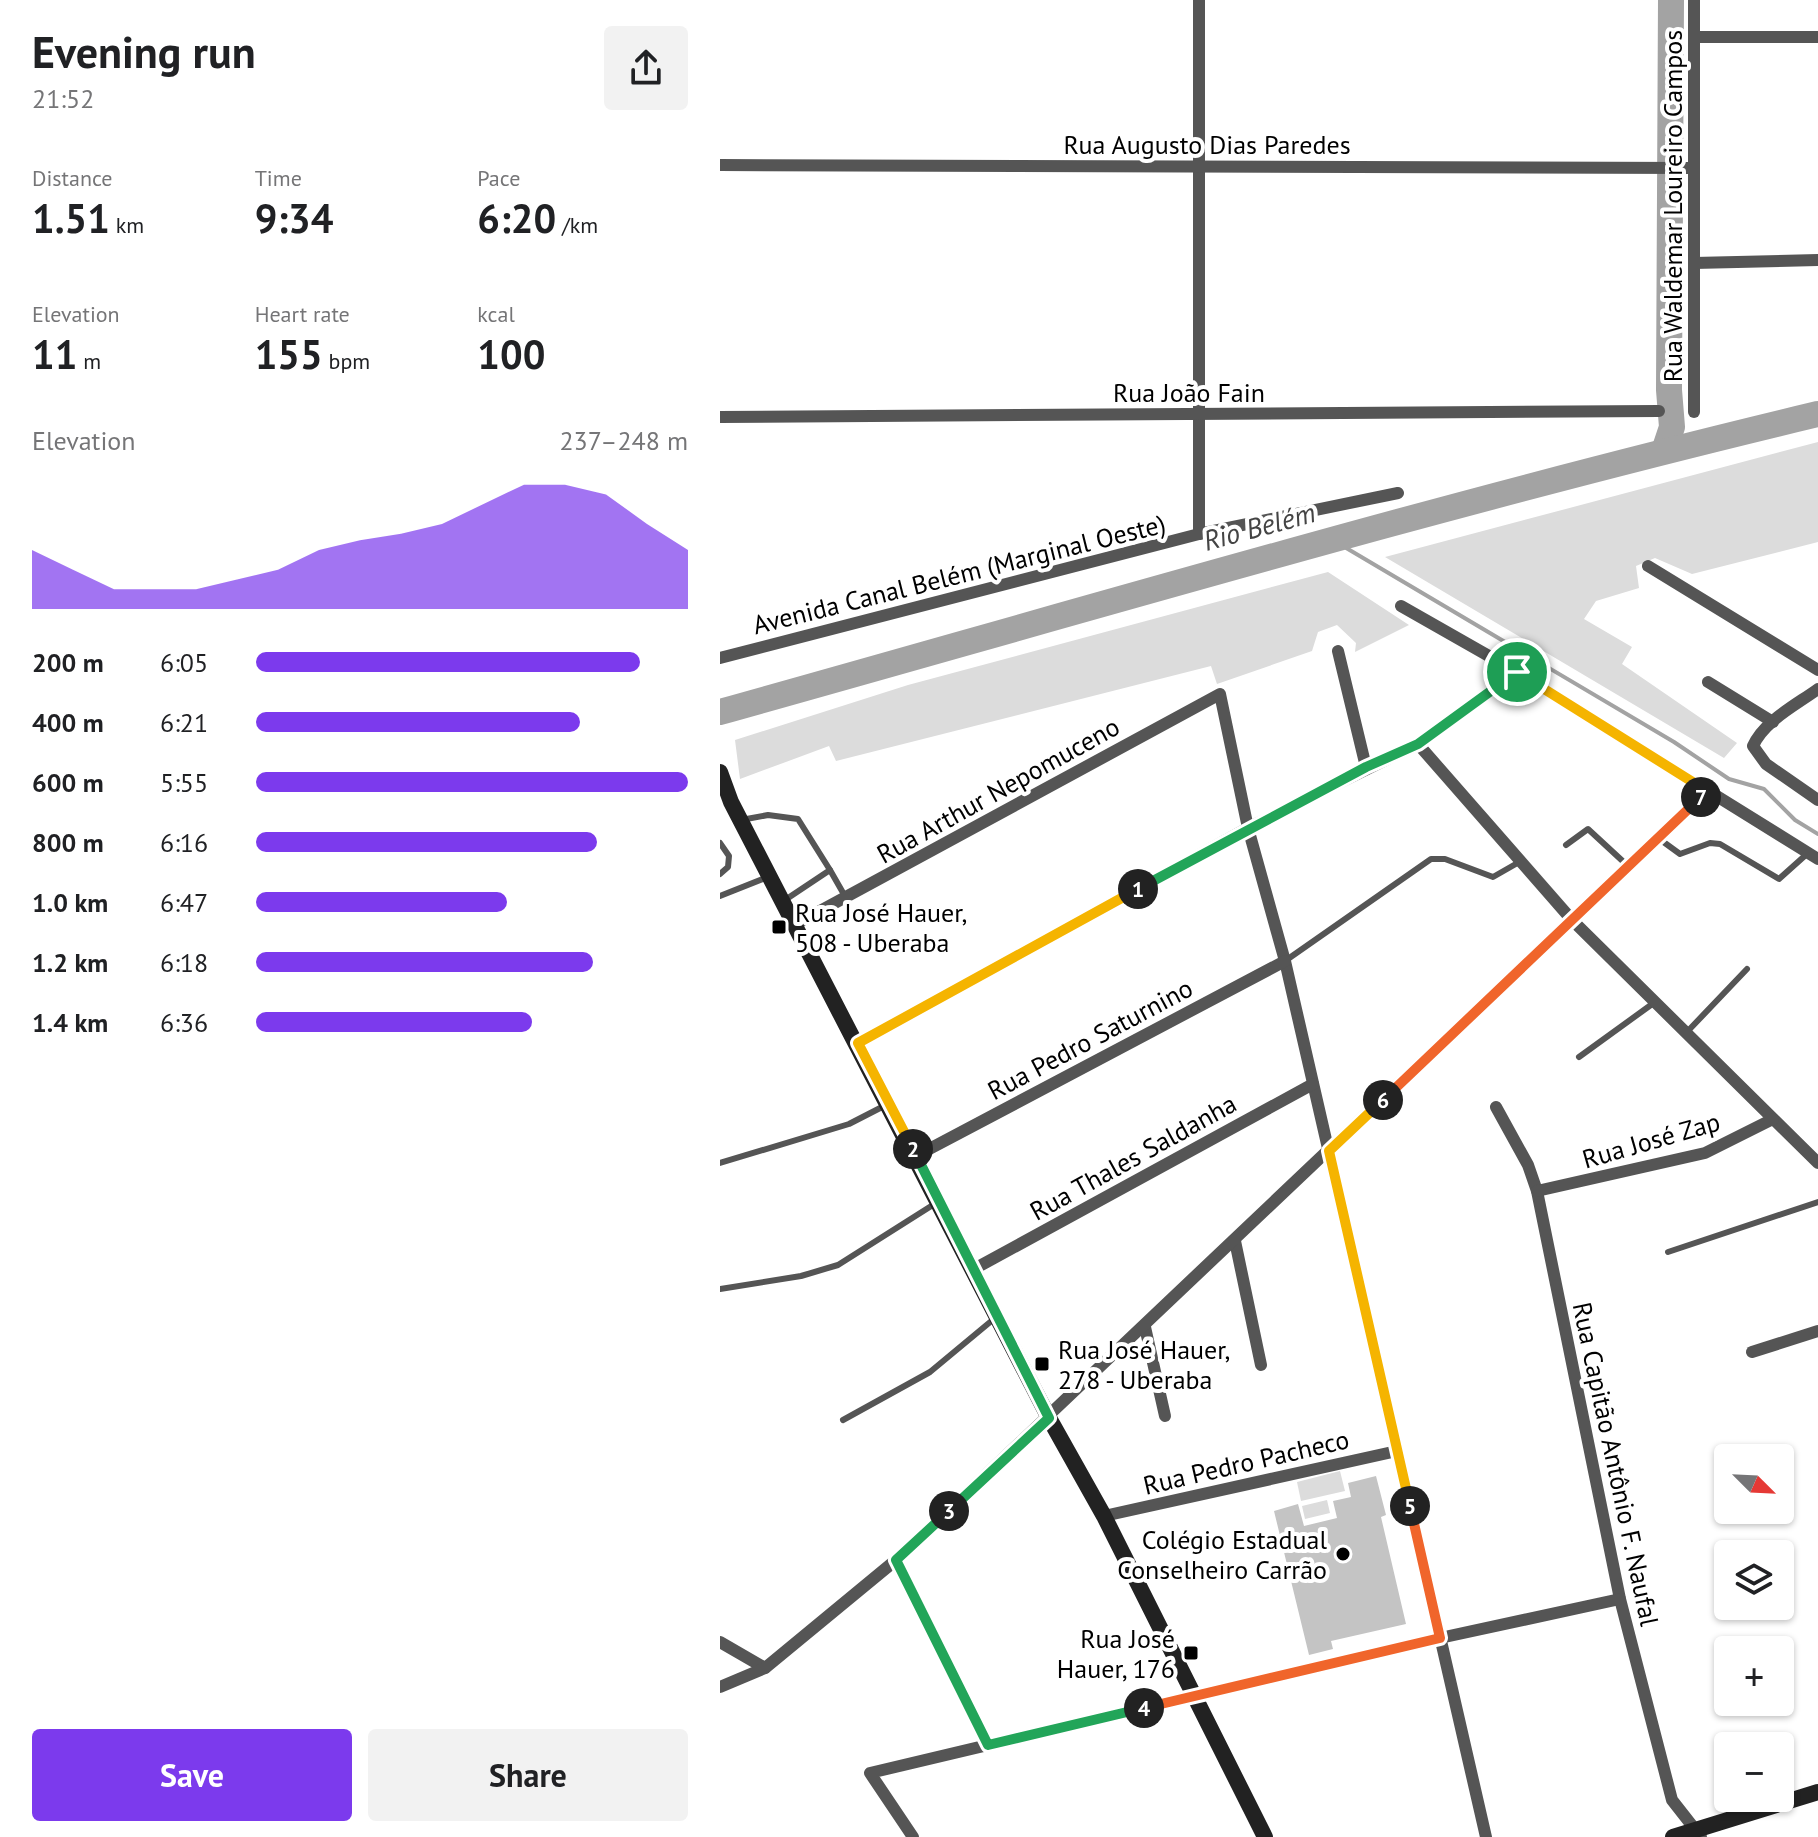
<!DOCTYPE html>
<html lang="en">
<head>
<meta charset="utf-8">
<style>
	body { margin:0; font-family:"PT Sans",sans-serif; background:#f2f2f2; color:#202124; height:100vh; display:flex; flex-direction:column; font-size:30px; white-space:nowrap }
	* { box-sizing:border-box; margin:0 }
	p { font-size:26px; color:#757577 }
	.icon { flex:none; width:44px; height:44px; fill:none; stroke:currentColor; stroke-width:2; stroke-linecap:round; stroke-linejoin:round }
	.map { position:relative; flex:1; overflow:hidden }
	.panel { display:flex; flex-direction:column; background:#fff; width:720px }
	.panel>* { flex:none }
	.needle { width:52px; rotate:114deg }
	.tools { position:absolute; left:994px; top:1444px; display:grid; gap:16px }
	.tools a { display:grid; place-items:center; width:80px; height:80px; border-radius:8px; background:#fff; box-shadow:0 2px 6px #0004; font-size:40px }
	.pin { position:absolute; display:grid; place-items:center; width:68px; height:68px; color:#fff; margin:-34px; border:4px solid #fff; border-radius:50%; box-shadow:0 2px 8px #0007 }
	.km { position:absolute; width:40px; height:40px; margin:-20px; border-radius:50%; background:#222; color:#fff; font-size:22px; line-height:40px; text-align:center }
	.round { display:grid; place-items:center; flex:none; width:84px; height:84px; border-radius:8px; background:#f2f2f2 }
	.headline { display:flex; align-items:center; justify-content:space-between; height:136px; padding:0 32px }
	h1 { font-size:44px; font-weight:700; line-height:60px }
	.stats { display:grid; grid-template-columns:repeat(3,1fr); gap:12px; height:136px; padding:8px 32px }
	.stats div { display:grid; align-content:center }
	.stats b { font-size:40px; font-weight:700 }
	.stats small { font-size:22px; font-weight:400 }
	.stats p { font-size:22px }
	.chart { height:224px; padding:16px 32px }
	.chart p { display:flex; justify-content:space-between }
	.chart svg { width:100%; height:144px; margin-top:8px; fill:#7c3aed; opacity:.7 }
	.cta { display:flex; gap:16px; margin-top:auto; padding:16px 32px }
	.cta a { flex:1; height:92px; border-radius:8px; background:#7c3aed; color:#fff; font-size:32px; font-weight:700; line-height:92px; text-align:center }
	.cta a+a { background:#f2f2f2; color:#202124 }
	ul { padding:0 32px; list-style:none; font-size:26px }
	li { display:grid; grid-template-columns:128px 96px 1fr; align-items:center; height:60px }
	li i { height:20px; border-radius:10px; background:#7c3aed }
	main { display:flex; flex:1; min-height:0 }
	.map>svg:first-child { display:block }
	.green { fill:#dcdcdc }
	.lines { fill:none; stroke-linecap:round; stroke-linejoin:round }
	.stream { stroke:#a3a3a3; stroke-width:4 }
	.river { stroke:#a3a3a3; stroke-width:26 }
	.building { fill:#c4c4c4 }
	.lane { stroke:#555; stroke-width:6 }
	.street { stroke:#555; stroke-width:12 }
	.secondary { stroke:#222; stroke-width:16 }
	.split-1-casing { stroke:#fff; stroke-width:16 }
	.split-2-casing { stroke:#fff; stroke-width:16 }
	.split-3-casing { stroke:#fff; stroke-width:16 }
	.split-4-casing { stroke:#fff; stroke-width:16 }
	.split-5-casing { stroke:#fff; stroke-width:16 }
	.split-6-casing { stroke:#fff; stroke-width:16 }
	.split-7-casing { stroke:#fff; stroke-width:16 }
	.split-8-casing { stroke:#fff; stroke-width:16 }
	.split-1 { stroke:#22a559; stroke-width:10 }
	.split-2 { stroke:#f5b400; stroke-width:10 }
	.split-3 { stroke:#22a559; stroke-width:10 }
	.split-4 { stroke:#22a559; stroke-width:10 }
	.split-5 { stroke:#f0652b; stroke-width:10 }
	.split-6 { stroke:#f5b400; stroke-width:10 }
	.split-7 { stroke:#f0652b; stroke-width:10 }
	.split-8 { stroke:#f5b400; stroke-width:10 }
	.poi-dot { fill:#000; stroke:#fff; stroke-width:3 }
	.labels { text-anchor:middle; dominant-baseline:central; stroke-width:8; stroke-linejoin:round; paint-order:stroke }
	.street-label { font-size:26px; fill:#000; stroke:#fff }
	.poi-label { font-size:26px; fill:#000; stroke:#fff; text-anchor:start }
	.water-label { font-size:28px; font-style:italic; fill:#444; stroke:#fff }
</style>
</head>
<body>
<main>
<section class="panel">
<div class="headline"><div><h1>Evening run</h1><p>21:52</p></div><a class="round"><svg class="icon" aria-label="share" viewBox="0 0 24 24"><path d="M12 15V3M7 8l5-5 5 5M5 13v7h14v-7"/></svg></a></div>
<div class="stats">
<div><p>Distance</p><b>1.51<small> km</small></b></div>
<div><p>Time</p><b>9:34</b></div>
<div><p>Pace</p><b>6:20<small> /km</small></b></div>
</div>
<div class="stats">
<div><p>Elevation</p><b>11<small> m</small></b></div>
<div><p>Heart rate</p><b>155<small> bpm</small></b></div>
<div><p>kcal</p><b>100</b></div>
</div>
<div class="chart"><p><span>Elevation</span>237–248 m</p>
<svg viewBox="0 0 160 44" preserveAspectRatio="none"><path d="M0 44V26L10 32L20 38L30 38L40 38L50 35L60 32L70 26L80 23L90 21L100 18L110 12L120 6L130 6L140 9L150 18L160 26V44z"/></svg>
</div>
<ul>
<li><b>200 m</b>6:05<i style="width:89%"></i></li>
<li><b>400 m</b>6:21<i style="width:75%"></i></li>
<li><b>600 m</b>5:55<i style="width:100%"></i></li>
<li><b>800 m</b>6:16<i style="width:79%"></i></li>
<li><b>1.0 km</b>6:47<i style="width:58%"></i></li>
<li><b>1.2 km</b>6:18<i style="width:78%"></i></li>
<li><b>1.4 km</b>6:36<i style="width:64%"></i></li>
</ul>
<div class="cta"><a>Save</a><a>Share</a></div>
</section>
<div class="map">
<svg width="1098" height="1837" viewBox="0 0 1098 1837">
	<rect width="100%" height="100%" fill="#fff"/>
	<g class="green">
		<polygon points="1098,442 1098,542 972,574 935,558 916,566 919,588 876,601 864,619 912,647 902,664 1017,743 1004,758 665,557"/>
		<polygon points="608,572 689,625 635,652 636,643 617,625 598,632 592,651 497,684 491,666 116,761 109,746 20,779 15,740 188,685"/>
		<polygon points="620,1471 625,1491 581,1501 577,1482"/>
		<polygon points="607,1500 610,1513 585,1519 582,1506"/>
	</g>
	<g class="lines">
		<polyline class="stream" points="611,539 954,742 1009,779 1044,789 1075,820 1098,834"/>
		<g class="river">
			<polyline points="944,451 952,427 949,390 951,0"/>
			<path d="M0,712C365,610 729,502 1098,414"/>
		</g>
	</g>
	<polygon class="building" points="656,1476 666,1515 661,1517 686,1624 611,1641 613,1649 589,1655 554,1511 578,1504 584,1526 617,1518 613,1501 631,1497 628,1483"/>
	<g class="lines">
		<g class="lane">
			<polyline points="21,820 48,815 78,819 110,870 65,900"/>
			<polyline points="938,838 960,854 990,843 1000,844 1059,879 1088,853"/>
			<polyline points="0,843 9,856 8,867 0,874"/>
			<polyline points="846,845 868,829 908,866"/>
			<polyline points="110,870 126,898"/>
			<polyline points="0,896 48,877"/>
			<polyline points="565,961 711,859 725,859 773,877 801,861"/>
			<polyline points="966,1033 1027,969"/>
			<polyline points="859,1057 935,1002"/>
			<polyline points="0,1163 129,1124 166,1105"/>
			<polyline points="948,1252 1098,1202"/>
			<polyline points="0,1289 81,1276 118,1265 216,1203"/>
			<polyline points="123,1420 210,1372 275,1318"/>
		</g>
		<g class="street">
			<polyline points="479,0 479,534"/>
			<polyline points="974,37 1098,37"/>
			<polyline points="0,165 974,168"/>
			<polyline points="974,263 1098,260"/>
			<polyline points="974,412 974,0"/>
			<polyline points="0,417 939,411"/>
			<polyline points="928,566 1098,670"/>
			<polyline points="681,606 797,672 1098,859"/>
			<polyline points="618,651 646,767"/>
			<polyline points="0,658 479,534 678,493"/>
			<polyline points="988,682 1053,722"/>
			<path d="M1098,689C1076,705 1044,721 1033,746L1046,764L1098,800"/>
			<polyline points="698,744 852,920 1098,1163"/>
			<polyline points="76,924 500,694 528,828 565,961 766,1837"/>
			<polyline points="138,1043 528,828 698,744 797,672"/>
			<polyline points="776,1107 808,1165 817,1191 900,1599 952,1800 981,1837"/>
			<polyline points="196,1156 565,961"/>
			<polyline points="817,1191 985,1153 1053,1119"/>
			<polyline points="515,1241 541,1365"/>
			<polyline points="254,1269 593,1084"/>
			<polyline points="425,1327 445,1416"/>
			<polyline points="1032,1352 1098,1331"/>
			<polyline points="384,1516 677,1451"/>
			<polyline points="176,1560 268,1745"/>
			<polyline points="0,1642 45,1668"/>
			<polyline points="0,1687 45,1668 176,1560 987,791"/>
			<polyline points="193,1837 150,1773 720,1638 900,1599"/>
		</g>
		<g class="secondary">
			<polyline points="0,772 11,802 329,1418 384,1516 545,1837"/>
			<polyline points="953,1837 1098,1792"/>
		</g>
	</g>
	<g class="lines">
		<g class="split-1-casing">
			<polyline id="split-1" points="418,889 646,767 698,744 797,672"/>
		</g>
		<g class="split-2-casing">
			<polyline id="split-2" points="193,1149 138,1043 418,889"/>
		</g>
		<g class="split-3-casing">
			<polyline id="split-3" points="193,1149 329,1418 229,1511"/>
		</g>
		<g class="split-4-casing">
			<polyline id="split-4" points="229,1511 176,1560 268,1745 424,1708"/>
		</g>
		<g class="split-5-casing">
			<polyline id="split-5" points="424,1708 720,1638 690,1506"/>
		</g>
		<g class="split-6-casing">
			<polyline id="split-6" points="663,1100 609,1151 690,1506"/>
		</g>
		<g class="split-7-casing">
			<polyline id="split-7" points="663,1100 981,797"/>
		</g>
		<g class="split-8-casing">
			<polyline id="split-8" points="797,672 987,791 981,797"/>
		</g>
		<use href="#split-1" class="split-1"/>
		<use href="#split-2" class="split-2"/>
		<use href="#split-3" class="split-3"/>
		<use href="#split-4" class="split-4"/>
		<use href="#split-5" class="split-5"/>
		<use href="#split-6" class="split-6"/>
		<use href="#split-7" class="split-7"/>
		<use href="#split-8" class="split-8"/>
	</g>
	<g class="poi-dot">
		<rect x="51" y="919" width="16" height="16" rx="4"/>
		<rect x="314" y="1356" width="16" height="16" rx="4"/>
		<circle cx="623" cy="1554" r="8"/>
		<rect x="463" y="1645" width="16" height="16" rx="4"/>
	</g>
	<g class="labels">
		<g class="street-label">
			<text x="487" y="144">Rua Augusto Dias Paredes</text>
			<text transform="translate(952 206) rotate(-90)">Rua Waldemar Loureiro Campos</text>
			<text x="469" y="392">Rua João Fain</text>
			<text transform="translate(239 574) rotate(-14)">Avenida Canal Belém (Marginal Oeste)</text>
			<text transform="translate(278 790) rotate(-29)">Rua Arthur Nepomuceno</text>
			<text transform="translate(370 1039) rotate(-28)">Rua Pedro Saturnino</text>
			<text transform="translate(931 1140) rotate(-16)">Rua José Zap</text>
			<text transform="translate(413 1157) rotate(-29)">Rua Thales Saldanha</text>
			<text transform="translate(526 1462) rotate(-13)">Rua Pedro Pacheco</text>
			<text transform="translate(896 1464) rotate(78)">Rua Capitão Antônio F. Naufal</text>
		</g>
		<g class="poi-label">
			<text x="75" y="912">Rua José Hauer,<tspan x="75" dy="30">508 - Uberaba</tspan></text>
			<text x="338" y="1349">Rua José Hauer,<tspan x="338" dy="30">278 - Uberaba</tspan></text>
			<text x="607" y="1539" text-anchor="end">Colégio Estadual<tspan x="607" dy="30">Conselheiro Carrão</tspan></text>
			<text x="455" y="1638" text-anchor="end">Rua José<tspan x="455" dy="30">Hauer, 176</tspan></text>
		</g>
		<g class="water-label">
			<text transform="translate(539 526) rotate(-15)">Rio Belém</text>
		</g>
	</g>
</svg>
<div class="tools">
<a><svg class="needle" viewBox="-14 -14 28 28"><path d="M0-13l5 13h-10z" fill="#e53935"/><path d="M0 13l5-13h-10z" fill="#757577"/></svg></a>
<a><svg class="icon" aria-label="layers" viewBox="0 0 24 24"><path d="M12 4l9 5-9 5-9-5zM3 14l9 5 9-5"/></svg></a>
<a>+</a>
<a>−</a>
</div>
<div class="pin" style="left:797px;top:672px;background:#1e9e55"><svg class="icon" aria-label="arrive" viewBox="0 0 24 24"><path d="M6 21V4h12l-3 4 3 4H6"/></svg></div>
<b class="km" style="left:418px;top:889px">1</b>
<b class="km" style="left:193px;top:1149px">2</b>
<b class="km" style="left:229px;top:1511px">3</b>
<b class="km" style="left:424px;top:1708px">4</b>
<b class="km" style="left:690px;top:1506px">5</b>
<b class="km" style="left:663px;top:1100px">6</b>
<b class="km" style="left:981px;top:797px">7</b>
</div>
</main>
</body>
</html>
